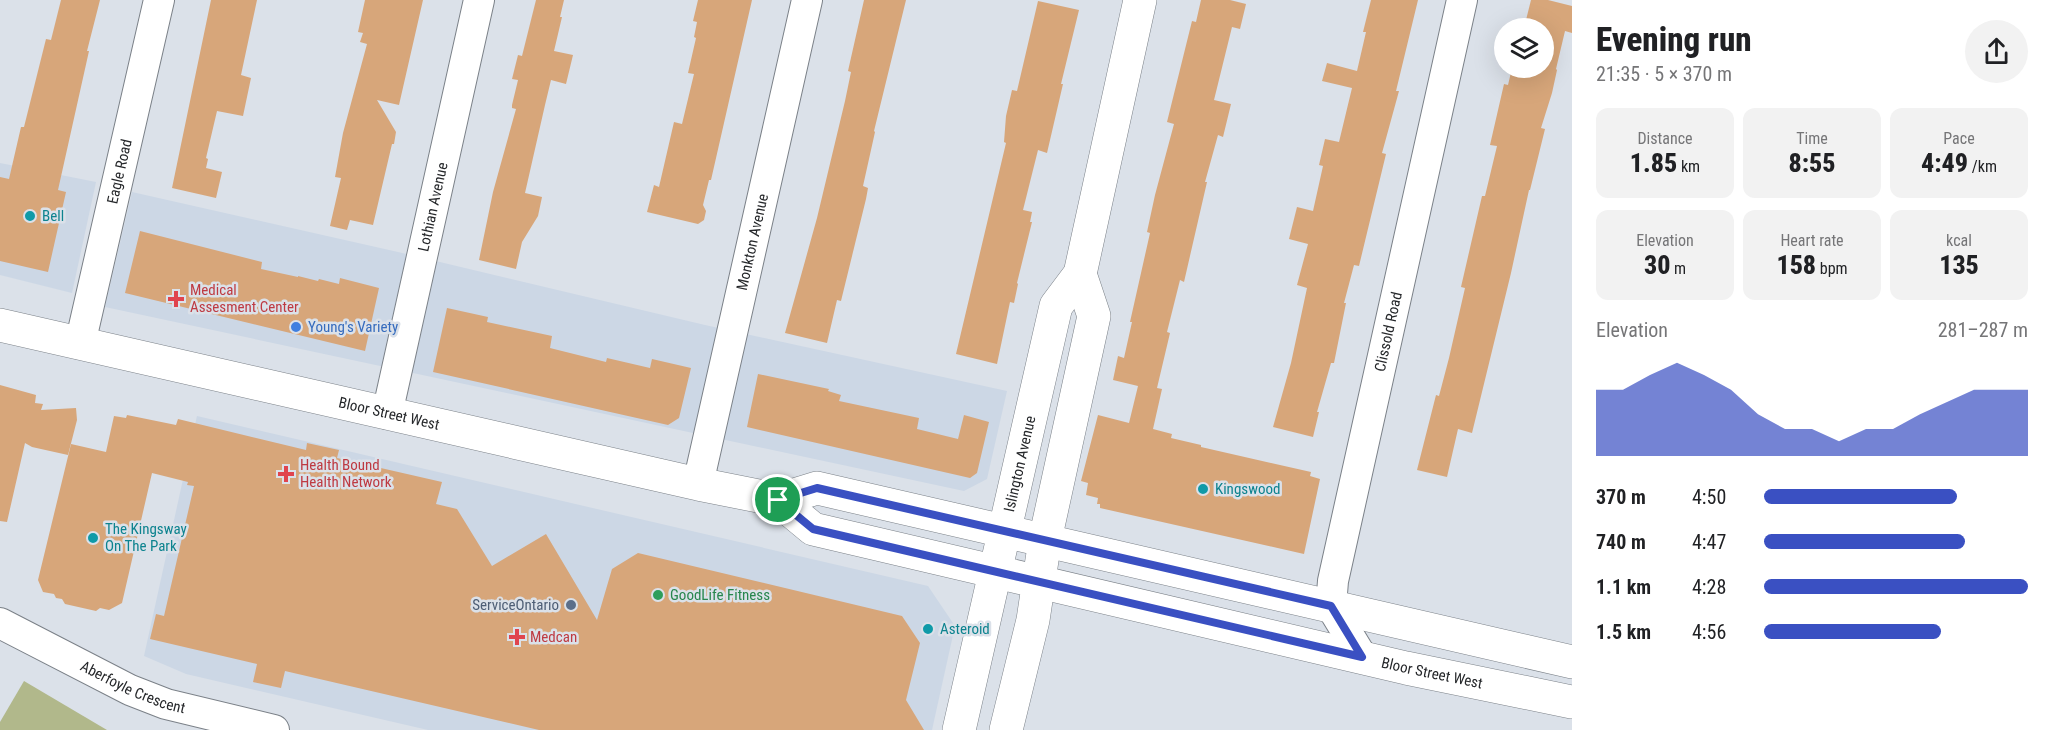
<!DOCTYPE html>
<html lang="en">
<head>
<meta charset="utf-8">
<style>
	body { margin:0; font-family:"Roboto Condensed",sans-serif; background:#f2f2f2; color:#202124; height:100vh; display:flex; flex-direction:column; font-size:22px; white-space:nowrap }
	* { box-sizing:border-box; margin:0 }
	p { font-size:20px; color:#757577 }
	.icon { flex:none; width:33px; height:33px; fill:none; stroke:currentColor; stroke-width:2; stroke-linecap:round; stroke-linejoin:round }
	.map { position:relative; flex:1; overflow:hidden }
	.details { display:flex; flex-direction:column; background:#fff; width:480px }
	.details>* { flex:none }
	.fabs { position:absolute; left:1494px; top:18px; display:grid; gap:12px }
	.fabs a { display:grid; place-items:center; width:60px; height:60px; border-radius:50%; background:#fff; box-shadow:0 6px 24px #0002; font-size:30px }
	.pin { position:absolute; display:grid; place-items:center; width:51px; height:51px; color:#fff; margin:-26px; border:3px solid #fff; border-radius:50%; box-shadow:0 2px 6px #0007 }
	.round { display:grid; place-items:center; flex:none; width:63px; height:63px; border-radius:32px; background:#f2f2f2 }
	.overview { display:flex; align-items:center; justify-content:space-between; height:102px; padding:0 24px }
	h1 { font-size:33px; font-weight:800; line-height:45px }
	.stats { display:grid; grid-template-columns:repeat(3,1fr); gap:9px; height:102px; padding:6px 24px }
	.stats div { display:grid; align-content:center; border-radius:12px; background:#f2f2f2; text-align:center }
	.stats b { font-size:26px; font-weight:800 }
	.stats small { font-size:16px; font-weight:400 }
	.stats p { font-size:16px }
	.chart { height:168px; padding:12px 24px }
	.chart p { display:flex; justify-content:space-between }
	.chart svg { width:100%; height:108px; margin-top:6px; fill:#3a50c2; opacity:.7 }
	ul { padding:0 24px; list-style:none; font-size:20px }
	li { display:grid; grid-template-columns:96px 72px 1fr; align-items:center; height:45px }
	li i { height:15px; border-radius:8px; background:#3a50c2 }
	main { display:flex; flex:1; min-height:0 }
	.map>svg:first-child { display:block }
	.built { fill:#ccd7e5 }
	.green { fill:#b1b88b }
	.building { fill:#d7a67a }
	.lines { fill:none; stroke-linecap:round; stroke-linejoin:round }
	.minor-casing { stroke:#7b8188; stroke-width:32 }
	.major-casing { stroke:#7b8188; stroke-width:34 }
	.minor { stroke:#fff; stroke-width:30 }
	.major { stroke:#fff; stroke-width:33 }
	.route-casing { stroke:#fff; stroke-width:12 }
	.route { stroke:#3a50c2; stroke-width:8 }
	.culture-dot { fill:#0f9aa8; stroke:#dbe1e9; stroke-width:2 }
	.health-dot { fill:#e0444e; stroke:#dbe1e9; stroke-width:2 }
	.shop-dot { fill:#3f7fe0; stroke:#dbe1e9; stroke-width:2 }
	.leisure-dot { fill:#2e9e5b; stroke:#dbe1e9; stroke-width:2 }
	.service-dot { fill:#5c6f8a; stroke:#dbe1e9; stroke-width:2 }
	.labels { text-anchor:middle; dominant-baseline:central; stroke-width:5; stroke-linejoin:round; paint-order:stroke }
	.street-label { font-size:15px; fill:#25272a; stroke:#dbe1e9 }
	.culture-label { font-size:15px; fill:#0d838f; stroke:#dbe1e9; text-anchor:start }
	.health-label { font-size:15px; fill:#be3a42; stroke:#dbe1e9; text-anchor:start }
	.shop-label { font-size:15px; fill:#366cbe; stroke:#dbe1e9; text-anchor:start }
	.leisure-label { font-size:15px; fill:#27864d; stroke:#dbe1e9; text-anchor:start }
	.service-label { font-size:15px; fill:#4e5e75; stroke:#dbe1e9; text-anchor:end }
</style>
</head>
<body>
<main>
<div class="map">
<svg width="1572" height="730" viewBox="0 0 1572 730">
	<rect width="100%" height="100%" fill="#dbe1e9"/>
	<g class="built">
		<polygon points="0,163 96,182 72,293 0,275"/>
		<polygon points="132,192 398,252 705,325 1007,391 987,479 964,491 105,307"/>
		<polygon points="197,416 928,586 955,626 932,730 428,730 186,674 144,656"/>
	</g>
	<polygon class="green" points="24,681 107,730 0,730 0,722"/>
	<g class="building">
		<polygon points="61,0 100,0 87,51 89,51 58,190 66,192 48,272 0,261 0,177 9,179 21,127 24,127 46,39 51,40"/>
		<polygon points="211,0 257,0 241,75 251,78 243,116 217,111 206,158 208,159 206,168 222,172 216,198 172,188"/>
		<polygon points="365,0 423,0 399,105 377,100 396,132 394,144 392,144 373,225 350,220 347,230 330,226 341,178 335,177 343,133 367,44 360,42 363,33 358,32"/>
		<polygon points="536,0 564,0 560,17 562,17 554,51 573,55 566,84 551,80 545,105 525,193 542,197 538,216 522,242 516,269 479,260 493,192 516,109 512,108 512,105 518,80 512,79 518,55 522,56"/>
		<polygon points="698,0 752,0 711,180 709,180 703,205 706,211 704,220 698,224 647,212 654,185 659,187 674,122 682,124 694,74 688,73 696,38 694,37 697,22 693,21"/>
		<polygon points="864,0 906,0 874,131 875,132 863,186 868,188 866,199 841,301 837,300 827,343 785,333 817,218 845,101 851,72 848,71"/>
		<polygon points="1201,0 1230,0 1246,4 1240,29 1232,27 1214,100 1231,104 1223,137 1218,135 1205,182 1207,182 1184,282 1180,280 1167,332 1170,333 1157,388 1162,389 1153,429 1172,434 1171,438 1201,445 1201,447 1311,472 1310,476 1320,479 1304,554 1100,508 1100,504 1097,504 1098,498 1086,495 1088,483 1081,481 1098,415 1129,423 1138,386 1113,380 1118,356 1124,358 1132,322 1130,322 1150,233 1147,232 1155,195 1174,124 1167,122 1192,21 1196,22"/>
		<polygon points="1371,0 1418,0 1396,91 1399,91 1382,153 1386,154 1359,266 1354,265 1344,303 1346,303 1334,363 1331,363 1317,412 1319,412 1313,437 1273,427 1291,363 1307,288 1297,285 1308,244 1289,239 1297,207 1313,211 1323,166 1319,165 1325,139 1339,142 1352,88 1322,81 1327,63 1357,71 1366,32 1363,32"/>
		<polygon points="1531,0 1548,0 1572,6 1572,33 1565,31 1556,69 1557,70 1552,93 1541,128 1545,129 1530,190 1529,190 1511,273 1472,433 1458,429 1447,477 1417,470 1436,395 1439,396 1449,358 1465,288 1461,287 1482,196 1485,196 1497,146 1490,145 1504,84 1508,85 1512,68 1544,68 1544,28 1524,28"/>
		<polygon points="1038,1 1079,10 1061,84 1063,84 1047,153 1038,150 1023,210 1032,212 1030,222 1032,222 1017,283 1018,284 1014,303 1010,302 997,364 956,354 1006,143 1004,142 1006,116 1012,90 1017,91"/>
		<polygon points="140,231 262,262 261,269 298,277 298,276 318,281 319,279 339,284 340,278 379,288 365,351 125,293"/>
		<polygon points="447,308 488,317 487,322 552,336 550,348 606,362 607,358 650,368 652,359 691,368 679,418 668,425 433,372"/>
		<polygon points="758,374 829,389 828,391 841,395 839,401 919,418 917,429 958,439 964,415 989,422 977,473 970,478 747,427"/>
		<polygon points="0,385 36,395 35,403 43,404 41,410 76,408 77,420 68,455 32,447 25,443 7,522 0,521"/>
		<polygon points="127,415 176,425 178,419 306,450 307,443 339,450 337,458 442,482 436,504 457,509 492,566 546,534 597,620 612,569 638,553 902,616 920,643 906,700 924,730 539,730 285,671 281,688 253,682 257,664 150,639 156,614 164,616 194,486 187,485 188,482 152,473 122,603 109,610 100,608 96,611 65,604 62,599 56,598 54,594 43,592 38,580 71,444 106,452 114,416 126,418"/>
	</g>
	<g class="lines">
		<g class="minor-casing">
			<g id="minor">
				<path id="s1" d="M80,344L159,0"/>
				<path id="s2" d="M387,414L479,0"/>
				<path id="s3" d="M698,484L807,0"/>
				<path id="s4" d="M0,623L130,690L166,704L274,730"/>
				<path id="s5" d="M1362,657L1331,606L1333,581L1462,0"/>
			</g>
		</g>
		<g class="major-casing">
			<g id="major">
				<path id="s6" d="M0,325L698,484L778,500L817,488L1572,662"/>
				<path id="s7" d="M778,500L813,529L1406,668L1572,702"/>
				<path id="s8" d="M959,730L1056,306L1080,274L1140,0"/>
				<polyline points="1006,730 1033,620 1045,540 1094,316 1080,274"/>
			</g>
		</g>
		<use href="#minor" class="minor"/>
		<use href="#major" class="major"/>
	</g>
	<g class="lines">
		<g class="route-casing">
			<polygon id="route" points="817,488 1331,606 1362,657 813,529 778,500"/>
		</g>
		<use href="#route" class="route"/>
	</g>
	<g class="culture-dot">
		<circle cx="30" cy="216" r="6"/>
		<circle cx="1203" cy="489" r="6"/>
		<circle cx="93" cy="538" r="6"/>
		<circle cx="928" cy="629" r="6"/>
	</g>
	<g class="health-dot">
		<path d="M173 290h6v6h6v6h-6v6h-6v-6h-6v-6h6z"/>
		<path d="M283 465h6v6h6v6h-6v6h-6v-6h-6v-6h6z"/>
		<path d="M514 628h6v6h6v6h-6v6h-6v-6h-6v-6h6z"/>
	</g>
	<circle class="shop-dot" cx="296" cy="327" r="6"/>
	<circle class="leisure-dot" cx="658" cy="595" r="6"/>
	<circle class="service-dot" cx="571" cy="605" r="6"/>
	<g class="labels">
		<g class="street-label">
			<text stroke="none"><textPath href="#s1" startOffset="177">Eagle Road</textPath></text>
			<text stroke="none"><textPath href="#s2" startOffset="212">Lothian Avenue</textPath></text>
			<text stroke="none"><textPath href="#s3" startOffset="248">Monkton Avenue</textPath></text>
			<text stroke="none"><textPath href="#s5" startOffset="340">Clissold Road</textPath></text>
			<text stroke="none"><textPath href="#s6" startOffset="399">Bloor Street West</textPath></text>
			<text stroke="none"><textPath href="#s8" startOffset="273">Islington Avenue</textPath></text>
			<text stroke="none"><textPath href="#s7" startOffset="681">Bloor Street West</textPath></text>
			<text stroke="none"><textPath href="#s4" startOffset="148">Aberfoyle Crescent</textPath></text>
		</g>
		<g class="culture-label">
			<text x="42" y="216">Bell</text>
			<text x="1215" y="489">Kingswood</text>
			<text x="105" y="529">The Kingsway<tspan x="105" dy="17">On The Park</tspan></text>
			<text x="940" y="629">Asteroid</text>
		</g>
		<g class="health-label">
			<text x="190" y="290">Medical<tspan x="190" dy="17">Assesment Center</tspan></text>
			<text x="300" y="465">Health Bound<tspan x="300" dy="17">Health Network</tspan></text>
			<text x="530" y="637">Medcan</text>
		</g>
		<g class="shop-label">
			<text x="308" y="327">Young's Variety</text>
		</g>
		<g class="leisure-label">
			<text x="670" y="595">GoodLife Fitness</text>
		</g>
		<g class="service-label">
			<text x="559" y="605">ServiceOntario</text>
		</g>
	</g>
</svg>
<div class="fabs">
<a><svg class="icon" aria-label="layers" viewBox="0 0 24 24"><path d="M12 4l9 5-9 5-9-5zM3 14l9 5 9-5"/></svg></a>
</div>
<div class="pin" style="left:778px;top:500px;background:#1e9e55"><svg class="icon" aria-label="arrive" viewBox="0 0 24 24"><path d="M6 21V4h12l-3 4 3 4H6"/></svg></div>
</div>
<section class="details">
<div class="overview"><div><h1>Evening run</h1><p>21:35 · 5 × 370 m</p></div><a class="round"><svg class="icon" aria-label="share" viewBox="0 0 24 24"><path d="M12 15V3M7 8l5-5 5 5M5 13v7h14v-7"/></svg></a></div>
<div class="stats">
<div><p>Distance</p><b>1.85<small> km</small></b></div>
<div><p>Time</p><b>8:55</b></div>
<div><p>Pace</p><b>4:49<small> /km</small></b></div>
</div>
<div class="stats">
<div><p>Elevation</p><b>30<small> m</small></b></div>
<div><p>Heart rate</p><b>158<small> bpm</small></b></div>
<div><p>kcal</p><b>135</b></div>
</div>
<div class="chart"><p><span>Elevation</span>281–287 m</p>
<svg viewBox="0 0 160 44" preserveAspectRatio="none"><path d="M0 44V17L10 17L20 11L30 6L40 11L50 17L60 27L70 33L80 33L90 38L100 33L110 33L120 27L130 22L140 17L150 17L160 17V44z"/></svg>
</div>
<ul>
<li><b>370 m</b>4:50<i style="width:73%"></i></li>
<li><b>740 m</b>4:47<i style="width:76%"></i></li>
<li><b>1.1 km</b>4:28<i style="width:100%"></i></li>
<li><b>1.5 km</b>4:56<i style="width:67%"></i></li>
</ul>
</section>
</main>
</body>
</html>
